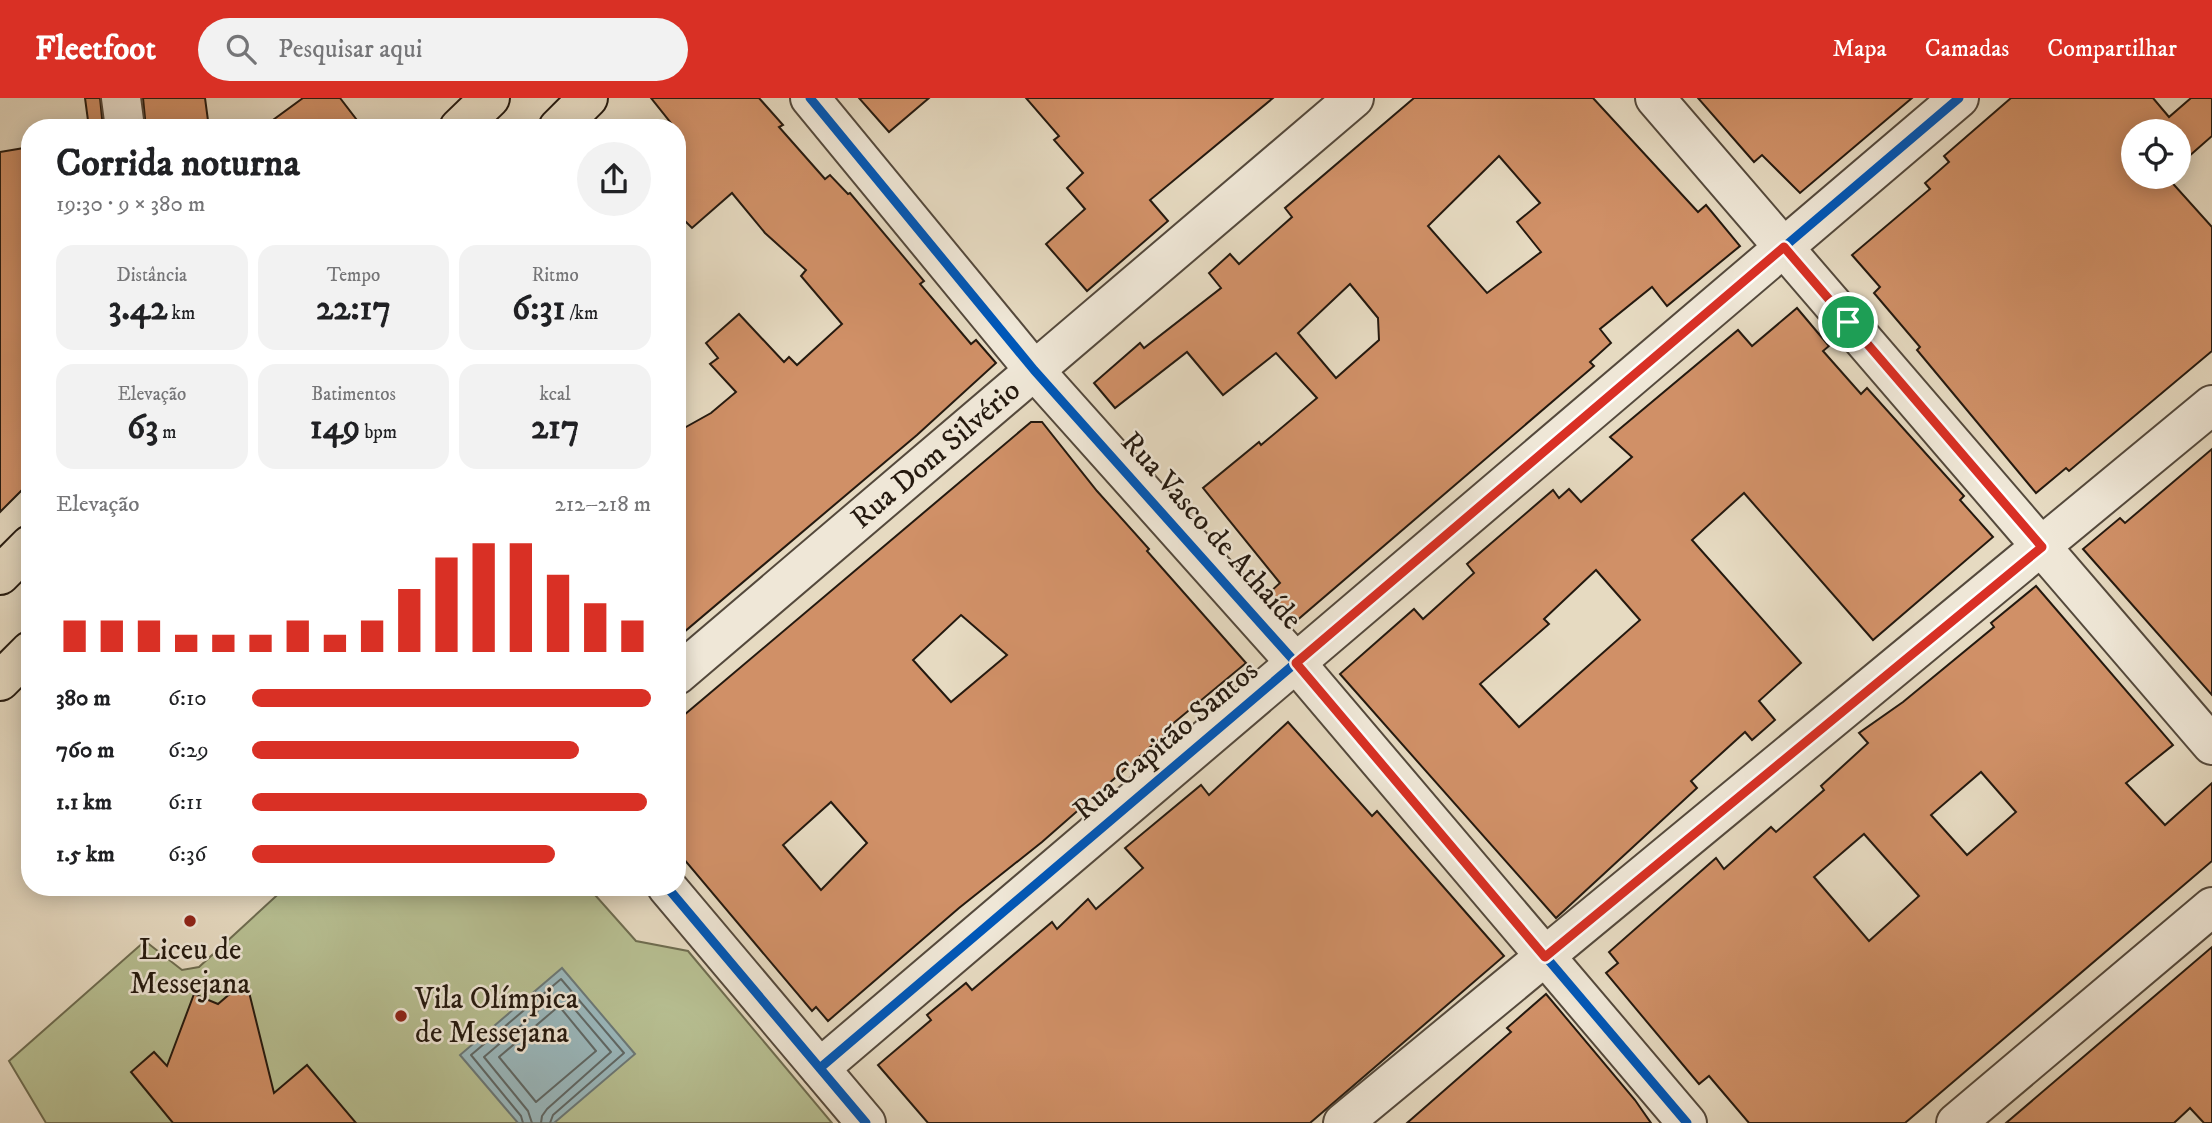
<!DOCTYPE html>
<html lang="pt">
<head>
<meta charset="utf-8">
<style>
	body { margin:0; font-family:"IM FELL DW Pica",serif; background:#f2f2f2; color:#202124; height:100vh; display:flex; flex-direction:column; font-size:26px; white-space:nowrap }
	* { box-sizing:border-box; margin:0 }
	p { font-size:23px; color:#757577 }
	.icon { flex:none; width:38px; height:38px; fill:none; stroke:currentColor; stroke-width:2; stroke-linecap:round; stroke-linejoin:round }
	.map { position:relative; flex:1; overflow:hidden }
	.sheet { position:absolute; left:21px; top:21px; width:665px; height:777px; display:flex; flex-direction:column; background:#fff; border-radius:28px; box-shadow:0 4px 18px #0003 }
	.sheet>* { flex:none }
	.buttons { position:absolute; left:2121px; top:21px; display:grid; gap:14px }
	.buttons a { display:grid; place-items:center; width:70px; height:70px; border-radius:50%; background:#fff; box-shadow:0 4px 18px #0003; font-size:35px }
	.pin { position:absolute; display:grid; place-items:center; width:60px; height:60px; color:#fff; margin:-30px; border:4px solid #fff; border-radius:50%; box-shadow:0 2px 7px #0007 }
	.round { display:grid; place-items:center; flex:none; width:74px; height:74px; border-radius:37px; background:#f2f2f2 }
	.overview { display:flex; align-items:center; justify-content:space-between; height:119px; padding:0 35px }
	h1 { font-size:38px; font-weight:800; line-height:52px }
	.metrics { display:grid; grid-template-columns:repeat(3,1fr); gap:10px; height:119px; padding:7px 35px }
	.metrics div { display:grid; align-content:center; border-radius:18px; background:#f2f2f2; text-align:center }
	.metrics b { font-size:35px; font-weight:800 }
	.metrics small { font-size:19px; font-weight:400 }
	.metrics p { font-size:19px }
	.chart { height:196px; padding:14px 35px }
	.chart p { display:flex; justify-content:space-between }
	.chart svg { width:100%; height:126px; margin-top:7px; stroke:#d93025; stroke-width:6 }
	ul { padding:0 35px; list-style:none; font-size:23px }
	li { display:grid; grid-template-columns:112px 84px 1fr; align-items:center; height:52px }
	li i { height:18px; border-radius:9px; background:#d93025 }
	header { display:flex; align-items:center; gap:42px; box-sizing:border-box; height:98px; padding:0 35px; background:#d93025; color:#fff }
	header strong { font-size:33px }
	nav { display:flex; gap:38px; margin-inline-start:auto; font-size:24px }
	.search { width:490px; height:63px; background:#f2f2f2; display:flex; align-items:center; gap:18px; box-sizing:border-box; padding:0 24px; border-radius:38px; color:#757577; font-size:26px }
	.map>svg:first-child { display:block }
	.green { fill:#b7bf92; stroke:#6e6c50; stroke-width:2 }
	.water { fill:#9ab8bd; stroke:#6b7877; stroke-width:2 }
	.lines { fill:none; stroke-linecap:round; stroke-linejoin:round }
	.shore { stroke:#5f6866; stroke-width:2 }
	.building { fill:#d09067; stroke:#24190f; stroke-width:2; fill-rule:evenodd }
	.minor-casing { stroke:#54493c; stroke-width:42 }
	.highway-casing { stroke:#24190f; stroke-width:42 }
	.minor { stroke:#efe7d7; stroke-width:38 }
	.highway { stroke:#e6dac1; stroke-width:38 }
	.cycleway-casing { stroke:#efe7d7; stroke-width:13 }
	.cycleway { stroke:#0057b8; stroke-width:9 }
	.route-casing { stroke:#fff; stroke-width:14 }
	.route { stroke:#d93025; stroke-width:9 }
	.poi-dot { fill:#8f2418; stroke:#efe7d7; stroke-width:2.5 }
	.labels { text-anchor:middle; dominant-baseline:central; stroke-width:5; stroke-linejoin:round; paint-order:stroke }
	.street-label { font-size:30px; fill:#24190f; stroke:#efe7d7 }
	.poi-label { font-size:30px; fill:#24190f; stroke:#efe7d7 }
</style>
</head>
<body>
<header>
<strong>Fleetfoot</strong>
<div class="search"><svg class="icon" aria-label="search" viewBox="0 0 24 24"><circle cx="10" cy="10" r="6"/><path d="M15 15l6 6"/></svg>Pesquisar aqui</div>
<nav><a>Mapa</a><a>Camadas</a><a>Compartilhar</a></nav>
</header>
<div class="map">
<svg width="2212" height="1025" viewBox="0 0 2212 1025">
	<rect width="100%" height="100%" fill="#e6dac1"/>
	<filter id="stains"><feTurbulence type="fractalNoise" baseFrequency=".00286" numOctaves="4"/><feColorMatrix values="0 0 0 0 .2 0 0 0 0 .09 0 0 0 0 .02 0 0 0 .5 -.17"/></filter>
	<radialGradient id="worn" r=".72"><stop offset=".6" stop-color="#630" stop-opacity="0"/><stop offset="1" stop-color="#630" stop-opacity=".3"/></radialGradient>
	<polygon class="green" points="286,789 588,789 636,843 688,853 832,1025 46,1025 9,963 145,843 182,872 199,869"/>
	<polygon class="water" points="562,870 635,956 554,1025 518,1025 460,957"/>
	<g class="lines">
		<g class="shore">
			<polygon points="559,908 596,953 536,1004 499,959"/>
			<polyline points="523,1025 521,1018 471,957 561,881 624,955 553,1017 550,1025"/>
			<polyline points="532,1025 528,1013 484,959 560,894 611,954 547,1011 542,1018 541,1025"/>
		</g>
	</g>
	<g class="building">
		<polygon points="85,0 100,0 103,30 89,30"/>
		<polygon points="143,0 205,0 209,30 146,30"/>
		<polygon points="303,0 340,0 363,30 262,30"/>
		<polygon points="651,0 759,0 783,27 779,29 825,81 830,77 848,96 850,95 924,183 920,186 971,246 976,242 996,265 917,337 677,540 677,334 711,315 736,294 710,266 718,260 706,245 739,216 784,264 789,259 797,267 842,226 801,178 806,172 765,135 732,95 692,130 677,115 677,30 675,30"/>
		<polygon points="859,0 929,0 889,34"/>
		<polygon points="1026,0 1273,0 1150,102 1168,123 1087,193 1046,146 1085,111 1067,90 1083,75 1054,42 1059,38"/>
		<path d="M1414,0H1593L1698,114L1706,107L1740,148L1667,208L1652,189L1600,231L1611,245L1590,264L1594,268L1295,524L1270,494L1280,485L1203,390L1259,344L1261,347L1317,300L1276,255L1223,297L1187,254L1115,310L1094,285L1140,245L1144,250L1221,190L1209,175L1230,156L1239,166L1292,119L1285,110ZM1499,58L1540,105L1517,124L1541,154L1487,195L1428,128ZM1350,186L1378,220L1379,242L1336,280L1298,235Z"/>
		<polygon points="1698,0 1912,0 1800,95 1762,57 1754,64"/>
		<polygon points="2011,0 2153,0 2169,19 2191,0 2212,0 2212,38 2179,67 2179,33 2133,33 2133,79 2167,79 2212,129 2212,253 2069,373 2066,370 2036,395 1917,252 1920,249 1874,195 1880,189 1852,157 1930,91 1925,85 1949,64 1944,58"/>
		<polygon points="30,49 30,384 0,414 0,54"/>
		<path d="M1797,210L1829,248L1823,253L1861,296L1867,290L1964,398L1960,402L1993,439L1873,542L1744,395L1692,442L1801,565L1759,603L1775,622L1752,642L1745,634L1691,683L1697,690L1556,820L1340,576L1414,511L1423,521L1474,475L1467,466L1553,392L1559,400L1569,391L1581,404L1632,359L1610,339L1738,232L1752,248ZM1596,472L1640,522L1519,629L1480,586L1549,526L1544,521Z"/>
		<path d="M1031,324H1042L1097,393L1149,451L1147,453L1246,565L1170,628L1172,630L1042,744L959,810L828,923L816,909L812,913L677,753V623ZM961,517L1007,557L951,604L913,562ZM831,704L867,745L821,792L783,747Z"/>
		<polygon points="2212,351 2212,597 2083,451 2120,420 2125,425"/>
		<path d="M2036,488L2173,647L2126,685L2165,727L2212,685V763L1905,1025H1749L1709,978L1699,986L1606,875L1618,865L1609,854L1716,760L1724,771L1771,729L1776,734L1824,692L1821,688L1868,645L1859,635L1903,604L1994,529L1991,525ZM1981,674L2016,714L1967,757L1931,717ZM1864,736L1919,798L1869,843L1814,779Z"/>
		<polygon points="1288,624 1372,718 1377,713 1504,858 1310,1025 928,1025 878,967 931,922 927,917 966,885 972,892 1052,824 1057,831 1088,801 1096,811 1143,770 1125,750 1201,687 1209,697"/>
		<polygon points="2212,849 2212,1025 2204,1025 2190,1010 2174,1025 2006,1025"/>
		<polygon points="246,882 274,995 307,967 356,1025 173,1025 131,974 154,954 167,968 194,896 218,906"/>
		<polygon points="1546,896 1635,1002 1651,1025 1407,1025 1511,934 1507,930"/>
	</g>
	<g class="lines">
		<g class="minor-casing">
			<g id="minor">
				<polyline points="121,0 125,30"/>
				<polyline points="810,0 1034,272 1296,565 1687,1025"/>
				<polyline points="1655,0 2212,647"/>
				<path id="s1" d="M677,577L1354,0"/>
				<polyline points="667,789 866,1025"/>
				<polyline points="820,970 1959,0"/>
				<polyline points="1343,1025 2212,307"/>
				<polyline points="1956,1025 2212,809"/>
			</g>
		</g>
		<g class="highway-casing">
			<g id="highway">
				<polyline points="459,30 490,0"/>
				<polyline points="558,30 588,0"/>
				<polyline points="0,477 30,447"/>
				<polyline points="0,583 30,553"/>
			</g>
		</g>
		<use href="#minor" class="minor"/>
		<use href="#highway" class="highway"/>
		<g class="cycleway-casing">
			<g id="cycleway">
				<polyline points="810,0 1034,272 1296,565 1687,1025"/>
				<polyline points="667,789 866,1025"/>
				<polyline points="820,970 1959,0"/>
			</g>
		</g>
		<use href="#cycleway" class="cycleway"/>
	</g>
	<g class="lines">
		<g class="route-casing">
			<polygon id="route" points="1784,149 2042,449 1545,859 1296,565"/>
		</g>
		<use href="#route" class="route"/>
	</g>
	<g class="poi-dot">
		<circle cx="190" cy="823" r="7"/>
		<circle cx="401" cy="918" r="7"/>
	</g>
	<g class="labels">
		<g class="street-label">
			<text stroke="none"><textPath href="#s1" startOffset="340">Rua Dom Silvério</textPath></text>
			<text transform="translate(1211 433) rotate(48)">Rua Vasco de Athaíde</text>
			<text transform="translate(1166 643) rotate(-40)">Rua Capitão Santos</text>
		</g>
		<g class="poi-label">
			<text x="190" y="852">Liceu de<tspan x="190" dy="34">Messejana</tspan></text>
			<text x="415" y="901" text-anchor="start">Vila Olímpica<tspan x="415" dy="34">de Messejana</tspan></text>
		</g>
	</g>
	<rect width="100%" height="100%" filter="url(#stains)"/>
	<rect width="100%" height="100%" fill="url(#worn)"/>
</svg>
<div class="buttons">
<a><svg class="icon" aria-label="locate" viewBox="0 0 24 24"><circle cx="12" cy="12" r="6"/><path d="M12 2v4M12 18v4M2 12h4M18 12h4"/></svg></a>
</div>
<div class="pin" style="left:1848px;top:224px;background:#1e9e55"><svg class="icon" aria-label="arrive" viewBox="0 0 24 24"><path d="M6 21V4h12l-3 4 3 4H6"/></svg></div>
<section class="sheet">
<div class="overview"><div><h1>Corrida noturna</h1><p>19:30 · 9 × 380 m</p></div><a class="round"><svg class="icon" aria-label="share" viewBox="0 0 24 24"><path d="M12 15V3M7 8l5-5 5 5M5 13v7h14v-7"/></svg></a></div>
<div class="metrics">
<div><p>Distância</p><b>3.42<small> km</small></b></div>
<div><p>Tempo</p><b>22:17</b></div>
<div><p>Ritmo</p><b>6:31<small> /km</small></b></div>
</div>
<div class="metrics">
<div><p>Elevação</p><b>63<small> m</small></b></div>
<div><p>Batimentos</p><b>149<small> bpm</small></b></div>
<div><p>kcal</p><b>217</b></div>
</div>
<div class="chart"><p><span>Elevação</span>212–218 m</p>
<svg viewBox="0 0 160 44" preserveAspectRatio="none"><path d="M5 44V33M15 44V33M25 44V33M35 44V38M45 44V38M55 44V38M65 44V33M75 44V38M85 44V33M95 44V22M105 44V11M115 44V6M125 44V6M135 44V17M145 44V27M155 44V33"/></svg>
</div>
<ul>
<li><b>380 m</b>6:10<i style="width:100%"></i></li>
<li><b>760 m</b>6:29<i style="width:82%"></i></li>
<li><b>1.1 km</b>6:11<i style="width:99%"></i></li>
<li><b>1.5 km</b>6:36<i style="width:76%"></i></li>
</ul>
</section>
</div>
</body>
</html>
